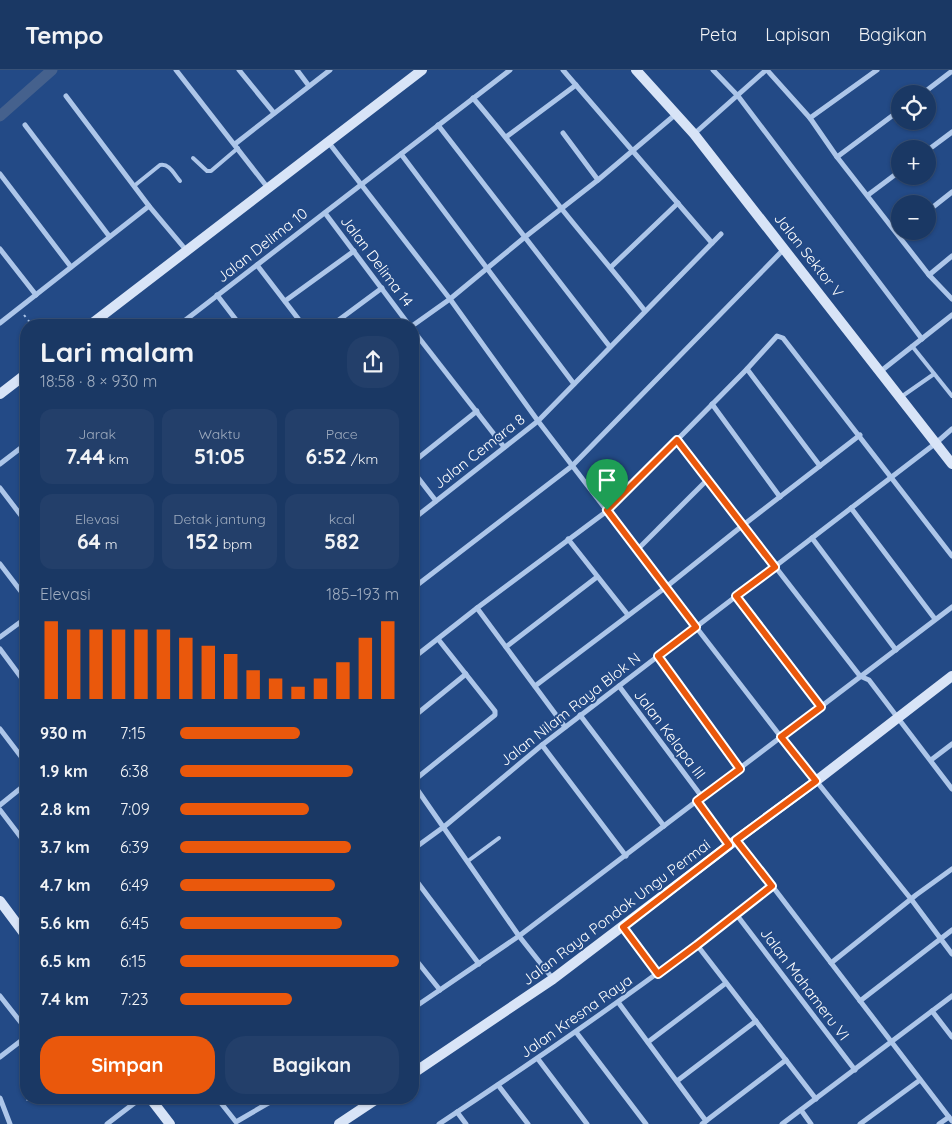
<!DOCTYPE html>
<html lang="id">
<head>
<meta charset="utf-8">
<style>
	body { margin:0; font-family:Quicksand,sans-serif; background:#233f6a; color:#f1f3f6; height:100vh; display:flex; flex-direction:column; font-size:19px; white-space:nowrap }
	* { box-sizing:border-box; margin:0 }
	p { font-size:16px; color:#9facbf }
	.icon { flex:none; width:28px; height:28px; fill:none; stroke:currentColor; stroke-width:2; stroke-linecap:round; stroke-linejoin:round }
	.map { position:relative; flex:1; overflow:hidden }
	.details { position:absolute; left:20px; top:249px; width:399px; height:785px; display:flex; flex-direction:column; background:#1a3864; border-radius:20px; box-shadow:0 1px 4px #0004,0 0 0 1px #385278 }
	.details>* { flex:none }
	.fabs { position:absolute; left:891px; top:15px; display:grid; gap:10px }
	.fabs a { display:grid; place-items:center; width:45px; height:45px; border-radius:50%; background:#1a3864; box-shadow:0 1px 4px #0004,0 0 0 1px #385278; font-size:25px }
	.pin { position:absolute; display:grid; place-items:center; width:42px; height:42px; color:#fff; margin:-51px -21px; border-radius:50% 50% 50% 0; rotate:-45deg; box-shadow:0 0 5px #0007 }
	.pin .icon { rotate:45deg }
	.round { display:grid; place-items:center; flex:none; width:52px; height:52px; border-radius:20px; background:#233f6a }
	.overview { display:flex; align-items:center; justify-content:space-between; height:85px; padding:0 20px }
	h1 { font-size:28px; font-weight:700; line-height:38px }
	.metrics { display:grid; grid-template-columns:repeat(3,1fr); gap:8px; height:85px; padding:5px 20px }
	.metrics div { display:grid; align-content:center; border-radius:12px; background:#233f6a; text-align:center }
	.metrics b { font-size:21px; font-weight:700 }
	.metrics small { font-size:14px; font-weight:400 }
	.metrics p { font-size:14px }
	.chart { height:140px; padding:10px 20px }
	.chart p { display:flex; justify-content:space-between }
	.chart svg { width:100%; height:90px; margin-top:5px; stroke:#ea580c; stroke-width:6 }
	.cta { display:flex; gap:10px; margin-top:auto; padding:10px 20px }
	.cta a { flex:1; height:58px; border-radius:20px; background:#ea580c; color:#fff; font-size:20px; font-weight:700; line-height:58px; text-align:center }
	.cta a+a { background:#233f6a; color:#f1f3f6 }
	ul { padding:0 20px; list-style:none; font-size:16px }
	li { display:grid; grid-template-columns:80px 60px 1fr; align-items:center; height:38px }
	li i { height:12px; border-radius:6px; background:#ea580c }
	header { display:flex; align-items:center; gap:30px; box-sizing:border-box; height:70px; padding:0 25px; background:#1a3864; border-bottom:1px solid #385278 }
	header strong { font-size:24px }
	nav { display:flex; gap:28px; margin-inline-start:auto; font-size:18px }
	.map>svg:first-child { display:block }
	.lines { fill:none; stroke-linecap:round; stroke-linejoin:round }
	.canal { stroke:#45618d; stroke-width:11 }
	.path { stroke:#adc6e9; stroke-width:2; stroke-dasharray:2.5 4; stroke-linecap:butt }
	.lane { stroke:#adc6e9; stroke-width:4 }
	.street { stroke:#adc6e9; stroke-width:5 }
	.secondary { stroke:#d8e4f7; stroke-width:10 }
	.route-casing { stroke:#fff; stroke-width:10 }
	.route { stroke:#ea580c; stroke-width:6 }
	.labels { text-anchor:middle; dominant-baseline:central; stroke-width:4; stroke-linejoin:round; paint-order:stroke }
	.street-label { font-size:15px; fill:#fff; stroke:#234a86 }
</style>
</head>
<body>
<header>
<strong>Tempo</strong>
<nav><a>Peta</a><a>Lapisan</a><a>Bagikan</a></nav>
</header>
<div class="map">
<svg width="952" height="1054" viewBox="0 0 952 1054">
	<rect width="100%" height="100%" fill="#234a86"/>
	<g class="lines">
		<polyline class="canal" points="0,46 52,0"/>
		<polyline class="path" points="24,245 32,255"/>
		<g class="lane">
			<polyline points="193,88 207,101 211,101 238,78"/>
			<path d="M134,116L160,95C169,93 174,104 180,111"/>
			<polyline points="912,276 952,326"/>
			<polyline points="901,327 934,304"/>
			<polyline points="468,791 499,768"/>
			<polyline points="28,1029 30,1028"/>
		</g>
		<g class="street">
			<polyline points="176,0 268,118"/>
			<polyline points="239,0 274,43"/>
			<polyline points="297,0 309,16"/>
			<polyline points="563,0 712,173"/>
			<polyline points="713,0 738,26 922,269"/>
			<polyline points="767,0 810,48 837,87 897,164 929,205 952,229"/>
			<polyline points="922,24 952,1"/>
			<polyline points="66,26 149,136 186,180"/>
			<path d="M473,28C504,64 532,101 561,138C589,173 618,206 645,241"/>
			<polyline points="810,48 877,0"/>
			<polyline points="25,55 109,166"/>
			<polyline points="438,55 610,277"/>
			<polyline points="563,63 598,110"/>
			<polyline points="694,64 766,0"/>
			<polyline points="506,67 576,15"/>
			<polyline points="329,73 450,229 538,351 696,557 781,667 911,829 952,884"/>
			<polyline points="235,74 330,0"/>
			<polyline points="928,80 952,62"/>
			<polyline points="401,84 574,314"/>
			<polyline points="837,87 900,40"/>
			<polyline points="0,104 71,197"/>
			<polyline points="868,125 900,101"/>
			<polyline points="928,141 952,122"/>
			<polyline points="325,143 409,255"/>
			<polyline points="0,179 36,225"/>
			<polyline points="257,195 303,255"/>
			<polyline points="611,197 678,133"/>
			<polyline points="929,205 952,186"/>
			<polyline points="217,225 240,255"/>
			<polyline points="285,231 354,181"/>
			<polyline points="0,253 149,136"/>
			<polyline points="179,255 510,0"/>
			<polyline points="332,255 382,218"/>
			<polyline points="412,256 450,229 525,167 598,110 676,44"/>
			<polyline points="412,259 504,377"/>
			<polyline points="747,299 820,396"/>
			<polyline points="881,301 952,245"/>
			<polyline points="712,334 780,427"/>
			<polyline points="677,370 860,606 869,610 952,719"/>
			<polyline points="412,393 477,341"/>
			<polyline points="0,394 26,374"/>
			<polyline points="412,400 436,431"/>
			<polyline points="0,418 26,452"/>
			<polyline points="851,438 935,549"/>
			<polyline points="412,450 538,351 721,164"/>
			<polyline points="812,468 896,580"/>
			<polyline points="568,469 628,545"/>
			<polyline points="637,480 707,410"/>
			<polyline points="0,494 26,528"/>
			<polyline points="412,519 572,396 784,179"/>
			<polyline points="736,526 821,637"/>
			<polyline points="477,538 565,657"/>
			<polyline points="0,567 26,548"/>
			<polyline points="506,577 597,507"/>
			<polyline points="0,579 26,614"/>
			<polyline points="657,586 740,699"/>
			<polyline points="412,589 477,538 607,441 747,299 777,266 783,268 952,486"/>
			<polyline points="535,616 666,517 742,456 860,365"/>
			<polyline points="619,616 702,727"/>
			<polyline points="580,645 664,756"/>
			<polyline points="412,648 466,604"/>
			<polyline points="0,659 26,693"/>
			<polyline points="542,675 626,786"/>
			<polyline points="931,690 952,674"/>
			<polyline points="412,712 519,866 553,909"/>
			<polyline points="412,712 495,645 495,641 438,569"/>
			<polyline points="697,731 729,775"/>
			<polyline points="0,735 26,714"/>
			<polyline points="0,740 26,774"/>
			<polyline points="737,770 952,1051"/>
			<polyline points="412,780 445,756 542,675 936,373 952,359"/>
			<polyline points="412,805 479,894"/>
			<polyline points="736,844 855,1000"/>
			<polyline points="623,857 658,904"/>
			<polyline points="697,875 816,1029"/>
			<polyline points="412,885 440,920"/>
			<polyline points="831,893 916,825 952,799"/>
			<polyline points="0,926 26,959"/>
			<polyline points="860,931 952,860"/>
			<polyline points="618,932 706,1051"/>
			<polyline points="412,939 519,866 952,537"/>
			<polyline points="932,941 952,967"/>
			<polyline points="576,962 646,1054"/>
			<polyline points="648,972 726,913"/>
			<polyline points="0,987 26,967"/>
			<polyline points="538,989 587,1054"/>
			<polyline points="677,1011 756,951"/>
			<polyline points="498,1015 528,1054"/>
			<polyline points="0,1028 10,1054"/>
			<polyline points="217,1028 236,1052 277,1028"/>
			<polyline points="801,1040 811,1054"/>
			<polyline points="457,1042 466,1054"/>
			<polyline points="107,1054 141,1028"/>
			<path d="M439,1054C553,979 665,901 772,816"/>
			<polyline points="702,1054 786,990"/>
			<polyline points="782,1054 952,926"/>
			<polyline points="860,1054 920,1010"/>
			<polyline points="939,1054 949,1047"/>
		</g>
		<g class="secondary">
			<polyline points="636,0 694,64 952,394"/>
			<polyline points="90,255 422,0"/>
			<polyline points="0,324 26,304"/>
			<polyline points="0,831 26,866"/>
			<polyline points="412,1004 553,909 736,770 816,711 952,606"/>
			<polyline points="150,1028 170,1054"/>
			<polyline points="339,1054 378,1028"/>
		</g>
	</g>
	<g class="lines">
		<g class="route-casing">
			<polygon id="route" points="677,370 775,497 736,526 821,637 781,667 816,711 736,770 772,816 697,875 658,904 623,857 729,775 697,731 740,699 658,586 696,557 607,440"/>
		</g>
		<use href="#route" class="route"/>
	</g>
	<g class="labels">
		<g class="street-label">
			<text transform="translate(262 175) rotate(-38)">Jalan Delima 10</text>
			<text transform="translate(809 185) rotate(52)">Jalan Sektor V</text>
			<text transform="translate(377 191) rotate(53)">Jalan Delima 14</text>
			<text transform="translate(479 381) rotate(-38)">Jalan Cemara 8</text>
			<text transform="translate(570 639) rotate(-38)">Jalan Nilam Raya Blok N</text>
			<text transform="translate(670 664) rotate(53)">Jalan Kelapa III</text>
			<text transform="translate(616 842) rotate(-37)">Jalan Raya Pondok Ungu Permai</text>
			<text transform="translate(805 914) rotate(53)">Jalan Mahameru VI</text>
			<text transform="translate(576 946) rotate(-35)">Jalan Kresna Raya</text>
		</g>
	</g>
</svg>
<div class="fabs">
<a><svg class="icon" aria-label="locate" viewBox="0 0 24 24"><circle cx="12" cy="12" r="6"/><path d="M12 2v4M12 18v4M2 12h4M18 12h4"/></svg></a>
<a>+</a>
<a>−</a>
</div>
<div class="pin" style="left:607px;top:440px;background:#1e9e55"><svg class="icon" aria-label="arrive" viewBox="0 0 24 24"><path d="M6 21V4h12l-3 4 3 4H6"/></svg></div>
<section class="details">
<div class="overview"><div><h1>Lari malam</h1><p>18:58 · 8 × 930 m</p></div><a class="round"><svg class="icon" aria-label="share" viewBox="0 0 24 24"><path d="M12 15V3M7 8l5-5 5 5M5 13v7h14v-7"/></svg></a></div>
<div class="metrics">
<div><p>Jarak</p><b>7.44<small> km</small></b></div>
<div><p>Waktu</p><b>51:05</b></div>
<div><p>Pace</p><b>6:52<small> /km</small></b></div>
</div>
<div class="metrics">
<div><p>Elevasi</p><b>64<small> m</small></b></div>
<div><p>Detak jantung</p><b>152<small> bpm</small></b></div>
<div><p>kcal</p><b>582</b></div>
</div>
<div class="chart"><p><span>Elevasi</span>185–193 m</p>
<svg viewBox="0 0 160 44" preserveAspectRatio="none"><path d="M5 44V6M15 44V10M25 44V10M35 44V10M45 44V10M55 44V10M65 44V14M75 44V18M85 44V22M95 44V30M105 44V34M115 44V38M125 44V34M135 44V26M145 44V14M155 44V6"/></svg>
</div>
<ul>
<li><b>930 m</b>7:15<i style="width:55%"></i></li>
<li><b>1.9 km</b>6:38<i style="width:79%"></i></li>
<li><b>2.8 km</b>7:09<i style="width:59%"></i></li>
<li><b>3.7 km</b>6:39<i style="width:78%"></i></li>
<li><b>4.7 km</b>6:49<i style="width:71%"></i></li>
<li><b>5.6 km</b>6:45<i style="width:74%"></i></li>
<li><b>6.5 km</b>6:15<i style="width:100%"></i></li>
<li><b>7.4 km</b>7:23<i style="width:51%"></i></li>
</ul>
<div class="cta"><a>Simpan</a><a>Bagikan</a></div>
</section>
</div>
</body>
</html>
